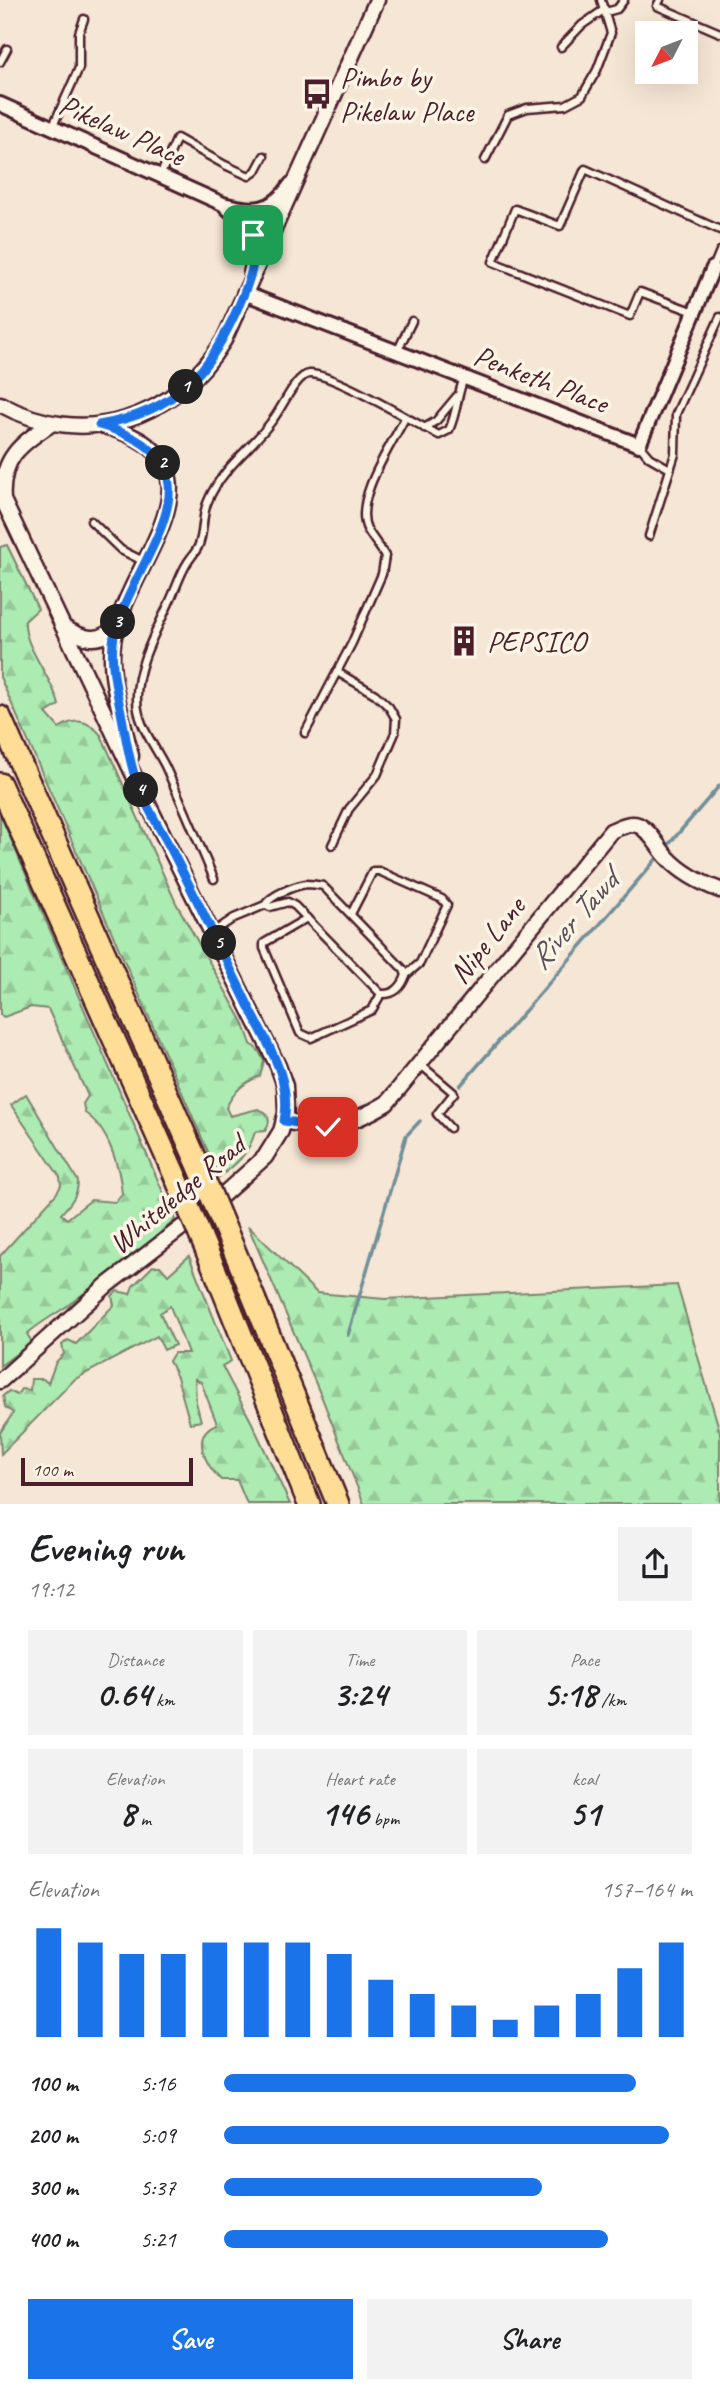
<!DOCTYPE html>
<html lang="en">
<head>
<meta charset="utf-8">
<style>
	body { margin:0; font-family:Caveat,sans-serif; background:#f2f2f2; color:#202124; height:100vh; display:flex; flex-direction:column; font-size:26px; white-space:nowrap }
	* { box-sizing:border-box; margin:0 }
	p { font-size:23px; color:#757577 }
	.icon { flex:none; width:38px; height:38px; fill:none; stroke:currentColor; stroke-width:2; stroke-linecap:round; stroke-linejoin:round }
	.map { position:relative; height:1504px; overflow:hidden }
	.sheet { display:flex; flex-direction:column; background:#fff; flex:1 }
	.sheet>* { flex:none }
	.needle { width:46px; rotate:228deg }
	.tools { position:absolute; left:635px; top:21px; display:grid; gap:14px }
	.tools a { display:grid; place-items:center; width:63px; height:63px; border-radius:0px; background:#fff; box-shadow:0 7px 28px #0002; font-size:35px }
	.scale { position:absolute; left:21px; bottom:18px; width:172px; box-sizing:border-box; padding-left:7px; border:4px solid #4a1f2b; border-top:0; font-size:19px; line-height:24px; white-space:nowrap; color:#4a1f2b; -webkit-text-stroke:5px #fcf5e5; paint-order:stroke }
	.pin { position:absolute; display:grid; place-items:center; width:60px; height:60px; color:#fff; margin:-30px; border-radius:14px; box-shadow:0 4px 10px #0006 }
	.km { position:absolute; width:35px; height:35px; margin:-18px; border-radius:50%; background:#222; color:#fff; font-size:19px; line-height:35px; text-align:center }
	.round { display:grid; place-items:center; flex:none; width:74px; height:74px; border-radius:0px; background:#f2f2f2 }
	.summary { display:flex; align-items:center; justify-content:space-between; height:119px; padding:0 28px }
	h1 { font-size:38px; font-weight:800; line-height:52px }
	.figures { display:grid; grid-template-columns:repeat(3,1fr); gap:10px; height:119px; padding:7px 28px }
	.figures div { display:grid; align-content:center; border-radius:0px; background:#f2f2f2; text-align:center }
	.figures b { font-size:35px; font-weight:800 }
	.figures small { font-size:19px; font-weight:400 }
	.figures p { font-size:19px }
	.chart { height:196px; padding:14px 28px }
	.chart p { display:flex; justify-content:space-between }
	.chart svg { width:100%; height:126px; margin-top:7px; stroke:#1a73e8; stroke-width:6 }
	.button { display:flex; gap:14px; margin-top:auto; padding:14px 28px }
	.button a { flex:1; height:80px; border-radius:0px; background:#1a73e8; color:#fff; font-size:28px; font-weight:800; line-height:80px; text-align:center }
	.button a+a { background:#f2f2f2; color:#202124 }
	ul { padding:0 28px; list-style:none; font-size:23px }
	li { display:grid; grid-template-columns:112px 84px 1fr; align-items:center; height:52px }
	li i { height:18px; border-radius:9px; background:#1a73e8 }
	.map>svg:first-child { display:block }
	.forest { fill:url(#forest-firs); stroke:#7b856e; stroke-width:2 }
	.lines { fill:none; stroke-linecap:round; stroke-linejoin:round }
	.stream { stroke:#708f98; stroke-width:3.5 }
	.service-casing { stroke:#4a1f2b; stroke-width:11 }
	.minor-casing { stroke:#4a1f2b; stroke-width:18 }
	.tertiary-casing { stroke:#4a1f2b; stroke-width:19 }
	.motorway-casing { stroke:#4a1f2b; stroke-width:26 }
	.service { stroke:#fcf5e5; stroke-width:6 }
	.minor { stroke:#fcf5e5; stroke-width:12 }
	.tertiary { stroke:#fcf5e5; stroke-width:14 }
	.motorway { stroke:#fedd96; stroke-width:21 }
	.motorway-bridge-casing { stroke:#4a1f2b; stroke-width:26; stroke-linecap:butt }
	.motorway-bridge { stroke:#fedd96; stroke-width:21 }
	.route-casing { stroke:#fff; stroke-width:14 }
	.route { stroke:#1a73e8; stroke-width:9 }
	.labels { text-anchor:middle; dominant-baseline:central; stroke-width:7; stroke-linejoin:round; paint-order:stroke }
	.poi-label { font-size:30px; fill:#4a1f2b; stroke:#fcf5e5; text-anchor:start }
	.street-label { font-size:30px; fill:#4a1f2b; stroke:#fcf5e5 }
	.water-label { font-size:32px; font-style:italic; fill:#5a4e58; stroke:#fcf5e5 }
</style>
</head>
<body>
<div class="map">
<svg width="720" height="1504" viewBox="0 0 720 1504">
	<defs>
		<pattern id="forest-firs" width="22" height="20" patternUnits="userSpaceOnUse" patternTransform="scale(1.75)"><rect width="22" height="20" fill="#acebb2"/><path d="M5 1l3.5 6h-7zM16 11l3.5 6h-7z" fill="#96c999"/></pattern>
	</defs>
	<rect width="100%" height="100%" fill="#f6e6d5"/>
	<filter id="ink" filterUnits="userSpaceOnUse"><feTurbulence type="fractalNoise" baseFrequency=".0143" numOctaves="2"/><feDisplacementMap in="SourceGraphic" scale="14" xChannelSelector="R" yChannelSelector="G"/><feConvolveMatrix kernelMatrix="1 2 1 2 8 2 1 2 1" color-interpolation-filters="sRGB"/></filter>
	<g filter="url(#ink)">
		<g class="forest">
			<path d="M7,545L38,609L25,621C23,647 53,678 59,705L46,713L59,728C75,717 88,720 101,735L176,903L243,1022L251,1044L259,1051L264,1061L260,1076C243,1083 234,1091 226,1108L230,1116L258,1109L265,1112C270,1119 270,1123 265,1131L255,1132C249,1153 237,1164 219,1177L0,677V547Z"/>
			<path d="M0,814L175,1220C141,1251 104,1278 67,1306C53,1316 39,1323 27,1334L32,1342L0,1366V1256L56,1194L61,1186L60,1177L11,1105L26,1094L78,1181C78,1196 70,1204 61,1214L67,1219L91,1200L115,1202L122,1194C120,1167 108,1128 85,1113L83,1104L88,1096L48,1009L31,1007L4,1017L0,1015Z"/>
			<polygon points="248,1226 317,1293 385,1299 677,1285 720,1432 720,1504 364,1504 322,1398"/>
			<path d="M189,1256L231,1361L222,1366L252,1423L290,1504H247L237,1480H221C206,1466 189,1434 217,1424L201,1382L195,1379L196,1402L201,1421L190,1423L177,1377L169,1361L174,1353H188L170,1306L160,1313L175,1345L164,1350L157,1336L75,1379L1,1454L0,1433L13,1413L5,1407L3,1396L9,1391L17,1395L21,1389L30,1390L31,1379H43L48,1383L56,1362L64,1354L62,1345L68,1340L76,1344L114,1305L112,1296L117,1291L130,1294L133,1286L153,1266H160L168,1275Z"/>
		</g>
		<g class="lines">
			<g class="stream">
				<polyline points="664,850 720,785"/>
				<polyline points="460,1086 659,856"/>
				<polyline points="348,1335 406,1136 420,1121"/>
			</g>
			<g class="service-casing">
				<g id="service">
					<polyline points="660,0 657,6 720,33"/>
					<polyline points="606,12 617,9 624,0"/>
					<polyline points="561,47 582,25 605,9"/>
					<polyline points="0,62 7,49"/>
					<polyline points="52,128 79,68 79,33 84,19"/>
					<polyline points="485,160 508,115 527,108 565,105 582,96 597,70 611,33 601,0"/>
					<polyline points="160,176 177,138 225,165 249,176 256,171 264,156"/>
					<polyline points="713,268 720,251"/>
					<polyline points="694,312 640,292 630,316 493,262 515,209 560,226 585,169 720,230"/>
					<polyline points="397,352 412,321"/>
					<polyline points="424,428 436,421 457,396"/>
					<polyline points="639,445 649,457 670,469"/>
					<polyline points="91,521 121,550 143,561"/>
					<polyline points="649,536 675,454 676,414 720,317"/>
					<path d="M305,733L352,643L382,574L385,556C380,547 372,538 367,529C353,500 392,444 405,418"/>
					<polyline points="332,845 349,809 377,775 395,733 396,719 389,707 375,694 337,672"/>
					<path d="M214,879C198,841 182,803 165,766C154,744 137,725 137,699C136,666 156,632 169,603C175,591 179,577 186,565C190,558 195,553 198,547C205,532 201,516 208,501C222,467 254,447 274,418C282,408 296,375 309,374C331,372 414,423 439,435L449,430C457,413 457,395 464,378"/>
					<polyline points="351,914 373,871 379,871 442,899 447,905 420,963 406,975"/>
					<polyline points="307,918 264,943 264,948 300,1033 311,1038 372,1010 381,994"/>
					<path d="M213,932L234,918L265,905C271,895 294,886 306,884C311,884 318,885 323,886L404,970L406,975C402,987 394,995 381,994L295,906L288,902L270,907L265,905"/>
					<polyline points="421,1065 454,1093 437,1114 450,1128"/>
				</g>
			</g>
			<g class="minor-casing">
				<g id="minor">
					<path d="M0,104L223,204C254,212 271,213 291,184"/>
					<path d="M226,207C252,230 259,238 251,272"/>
					<polyline points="244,293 639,445 713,268"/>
				</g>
			</g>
			<g class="tertiary-casing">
				<g id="tertiary">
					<path d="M0,404C84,450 175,420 224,340L377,0"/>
					<path d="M104,426C231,461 139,551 117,625C103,667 122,714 131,756"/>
					<path d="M63,627C82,638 100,646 116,625"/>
					<path d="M284,1121C328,1131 349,1126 387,1103L611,831C620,827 629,822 638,825C651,831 658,848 668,858C682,873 701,883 720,890"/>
					<path d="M0,1381L107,1285L216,1201L265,1157L281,1131L286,1113L285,1086L278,1066L136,780L3,500C0,459 20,444 51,424"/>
				</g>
			</g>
			<g class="motorway-casing">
				<g id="motorway">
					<polyline points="0,717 197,1162"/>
					<polyline points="0,784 176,1178"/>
					<polyline points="240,1264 338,1504"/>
					<polyline points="219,1280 309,1504"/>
				</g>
			</g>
			<use href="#service" class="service"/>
			<use href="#minor" class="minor"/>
			<use href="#tertiary" class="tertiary"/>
			<use href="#motorway" class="motorway"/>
			<g class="motorway-bridge-casing">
				<g id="motorway-bridge">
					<polyline points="197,1162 240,1264"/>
					<polyline points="176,1178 219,1280"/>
				</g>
			</g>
			<use href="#motorway-bridge" class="motorway-bridge"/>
		</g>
	</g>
	<g class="lines" filter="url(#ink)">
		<g class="route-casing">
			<path id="route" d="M253,235C258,259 249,282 240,303C209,373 178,411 99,425C229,461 144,546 117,624C108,651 114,680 120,707C125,731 128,757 136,780C145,806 162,831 174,855C199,904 223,953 247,1003C265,1040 293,1079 284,1121L328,1127"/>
		</g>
		<use href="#route" class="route"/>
	</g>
	<defs>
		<g id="bus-bare" transform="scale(2.415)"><path d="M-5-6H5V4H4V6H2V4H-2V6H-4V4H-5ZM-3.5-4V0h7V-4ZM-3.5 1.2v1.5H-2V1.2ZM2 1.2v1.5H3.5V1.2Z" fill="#4a1f2b" stroke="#fcf5e5" stroke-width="2.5" paint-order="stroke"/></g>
		<g id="building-bare" transform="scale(2.415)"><path d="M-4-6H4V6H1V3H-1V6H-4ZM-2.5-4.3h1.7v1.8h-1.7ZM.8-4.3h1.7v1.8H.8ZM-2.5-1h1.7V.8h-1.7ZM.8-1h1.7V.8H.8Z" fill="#4a1f2b" stroke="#fcf5e5" stroke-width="2.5" paint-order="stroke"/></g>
	</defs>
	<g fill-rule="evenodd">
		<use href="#bus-bare" x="317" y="94"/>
		<use href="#building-bare" x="464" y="641"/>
	</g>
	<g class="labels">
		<g class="poi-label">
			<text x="340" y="77">Pimbo by<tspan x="340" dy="34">Pikelaw Place</tspan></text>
			<text x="487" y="641">PEPSICO</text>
		</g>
		<g class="street-label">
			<text transform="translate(122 130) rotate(24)">Pikelaw Place</text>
			<text transform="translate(541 379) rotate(21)">Penketh Place</text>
			<text transform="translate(487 940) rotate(-51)">Nipe Lane</text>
			<text transform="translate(177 1194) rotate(-40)">Whiteledge Road</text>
		</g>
		<g class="water-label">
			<text transform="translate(573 920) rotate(-49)">River Tawd</text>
		</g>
	</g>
</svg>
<div class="tools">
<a><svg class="needle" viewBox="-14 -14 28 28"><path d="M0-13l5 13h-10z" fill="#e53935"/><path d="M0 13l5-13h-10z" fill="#757577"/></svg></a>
</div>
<div class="scale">100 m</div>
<div class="pin" style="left:253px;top:235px;background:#1e9e55"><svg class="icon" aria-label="arrive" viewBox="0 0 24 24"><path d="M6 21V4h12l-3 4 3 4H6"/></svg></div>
<div class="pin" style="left:328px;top:1127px;background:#d93025"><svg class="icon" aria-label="check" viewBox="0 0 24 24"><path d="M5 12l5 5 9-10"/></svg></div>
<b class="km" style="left:186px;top:387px">1</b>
<b class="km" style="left:163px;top:463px">2</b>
<b class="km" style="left:118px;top:622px">3</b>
<b class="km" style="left:141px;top:790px">4</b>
<b class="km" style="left:219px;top:943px">5</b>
</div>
<section class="sheet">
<div class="summary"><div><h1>Evening run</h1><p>19:12</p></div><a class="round"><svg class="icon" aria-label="share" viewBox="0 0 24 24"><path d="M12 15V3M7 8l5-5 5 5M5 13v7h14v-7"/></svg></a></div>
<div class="figures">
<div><p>Distance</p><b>0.64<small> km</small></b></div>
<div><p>Time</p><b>3:24</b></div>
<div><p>Pace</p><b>5:18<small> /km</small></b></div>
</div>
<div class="figures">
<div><p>Elevation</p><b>8<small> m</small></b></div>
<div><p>Heart rate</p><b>146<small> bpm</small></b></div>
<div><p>kcal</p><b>51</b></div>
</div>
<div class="chart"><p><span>Elevation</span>157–164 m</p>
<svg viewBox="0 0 160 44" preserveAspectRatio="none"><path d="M5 44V6M15 44V11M25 44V15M35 44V15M45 44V11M55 44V11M65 44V11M75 44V15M85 44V24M95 44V29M105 44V33M115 44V38M125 44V33M135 44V29M145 44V20M155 44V11"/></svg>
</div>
<ul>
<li><b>100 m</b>5:16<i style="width:88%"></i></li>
<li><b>200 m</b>5:09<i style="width:95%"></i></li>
<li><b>300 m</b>5:37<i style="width:68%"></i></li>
<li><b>400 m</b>5:21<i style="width:82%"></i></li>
</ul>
<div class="button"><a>Save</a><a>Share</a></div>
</section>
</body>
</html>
